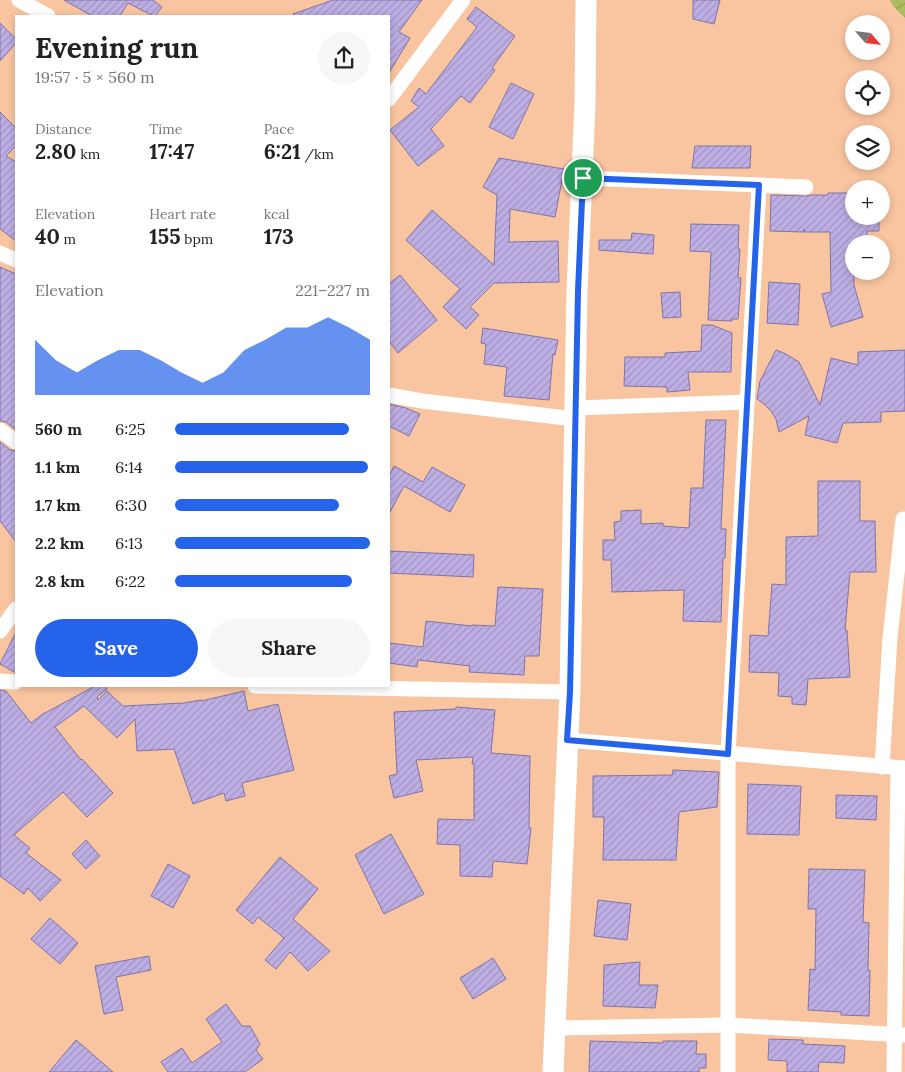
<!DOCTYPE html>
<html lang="en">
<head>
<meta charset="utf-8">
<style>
	body { margin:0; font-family:Lora,serif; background:#f6f6f6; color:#222; height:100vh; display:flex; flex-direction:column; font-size:19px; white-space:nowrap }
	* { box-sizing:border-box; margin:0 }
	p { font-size:16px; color:#767676 }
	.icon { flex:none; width:28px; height:28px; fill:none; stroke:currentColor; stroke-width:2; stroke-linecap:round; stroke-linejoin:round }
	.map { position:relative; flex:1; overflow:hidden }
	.side { position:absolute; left:15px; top:15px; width:375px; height:672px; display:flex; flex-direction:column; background:#fff; border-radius:0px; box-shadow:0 2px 8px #0003 }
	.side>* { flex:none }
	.needle { width:32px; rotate:118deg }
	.tools { position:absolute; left:845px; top:15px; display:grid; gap:10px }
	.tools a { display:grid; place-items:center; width:45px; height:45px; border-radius:50%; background:#fff; box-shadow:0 2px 8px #0003; font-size:25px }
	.pin { position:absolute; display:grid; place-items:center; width:42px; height:42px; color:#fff; margin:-21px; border:2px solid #fff; border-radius:50%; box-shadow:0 1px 5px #0007 }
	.round { display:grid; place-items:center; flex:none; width:52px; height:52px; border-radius:26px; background:#f6f6f6 }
	.headline { display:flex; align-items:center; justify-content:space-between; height:85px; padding:0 20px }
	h1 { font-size:28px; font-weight:800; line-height:38px }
	.metrics { display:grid; grid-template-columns:repeat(3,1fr); gap:8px; height:85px; padding:5px 20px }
	.metrics div { display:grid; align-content:center }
	.metrics b { font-size:21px; font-weight:800 }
	.metrics small { font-size:14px; font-weight:400 }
	.metrics p { font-size:14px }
	.chart { height:140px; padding:10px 20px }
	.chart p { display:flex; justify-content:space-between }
	.chart svg { width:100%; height:90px; margin-top:5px; fill:#2563eb; opacity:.7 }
	.button { display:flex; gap:10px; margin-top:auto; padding:10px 20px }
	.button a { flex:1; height:58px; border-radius:30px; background:#2563eb; color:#fff; font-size:20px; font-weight:800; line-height:58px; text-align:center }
	.button a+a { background:#f6f6f6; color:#222 }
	ul { padding:0 20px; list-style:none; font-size:16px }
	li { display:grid; grid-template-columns:80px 60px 1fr; align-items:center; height:38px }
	li i { height:12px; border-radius:6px; background:#2563eb }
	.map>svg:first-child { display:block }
	.water { fill:url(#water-waves) }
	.building { fill:url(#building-hatch); stroke:#8173a6 }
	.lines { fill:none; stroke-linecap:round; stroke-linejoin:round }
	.street { stroke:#fff; stroke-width:15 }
	.secondary { stroke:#fff; stroke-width:21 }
	.route-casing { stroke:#fff; stroke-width:10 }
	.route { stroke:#2563eb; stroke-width:6 }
</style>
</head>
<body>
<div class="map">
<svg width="905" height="1072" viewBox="0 0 905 1072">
	<defs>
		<pattern id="water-waves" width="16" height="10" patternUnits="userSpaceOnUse" patternTransform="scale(1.25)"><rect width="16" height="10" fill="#adbc60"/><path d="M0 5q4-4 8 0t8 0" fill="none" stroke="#94a052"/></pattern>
		<pattern id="building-hatch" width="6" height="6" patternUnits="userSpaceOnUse" patternTransform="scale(1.25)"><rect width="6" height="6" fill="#bdaee4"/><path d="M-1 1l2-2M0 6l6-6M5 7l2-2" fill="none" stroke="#a294c2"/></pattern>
	</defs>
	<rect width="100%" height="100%" fill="#f9c5a0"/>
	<polygon class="water" points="890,0 905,0 905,18 893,6"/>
	<g class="building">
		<polygon points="64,0 153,0 162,7 155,16 153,16 128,3 120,16 92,16"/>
		<polygon points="333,0 422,0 399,32 410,38 389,73 389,16 293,16 293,14"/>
		<polygon points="693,0 720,0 714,24 693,19"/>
		<polygon points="476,7 515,36 492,68 495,70 470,103 461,96 431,129 444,146 418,166 390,130 419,107 411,101 419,88 426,94 477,27 467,19"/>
		<polygon points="0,23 16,39 16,43 0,61"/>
		<polygon points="511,83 534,94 513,139 489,127"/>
		<polygon points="0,112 16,128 16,146 6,156 16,162 16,241 0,229"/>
		<polygon points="695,146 751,146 750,168 692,168"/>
		<polygon points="499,158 564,169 555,217 510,209 509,242 558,241 559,282 494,283 470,307 479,315 466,329 443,307 460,289 406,240 432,210 494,265 497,195 483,187"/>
		<polygon points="828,193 854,193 854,216 879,216 879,231 867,231 867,244 854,244 854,285 863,317 831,327 822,294 831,292 830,232 804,232 804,229 803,232 770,231 771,195 806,196 811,195 828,195"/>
		<polygon points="691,224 739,225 738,249 740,249 738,278 741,278 738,319 732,319 732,321 708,320 711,252 690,251"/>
		<polygon points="632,233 654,235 653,254 599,250 599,240 631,240"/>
		<polygon points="0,267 16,274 16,430 6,422 0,421"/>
		<polygon points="400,275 437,320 398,353 389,341 389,284"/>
		<polygon points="769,282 800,284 798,325 767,323"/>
		<polygon points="680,292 681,317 663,318 661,293"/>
		<polygon points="702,325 712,325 732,333 731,372 688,372 690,390 667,392 667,387 624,386 625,357 665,357 665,353 701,351"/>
		<polygon points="483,328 558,340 555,355 553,354 549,400 504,396 507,367 484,364 486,344 481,343"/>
		<polygon points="776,350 786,354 799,362 820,405 831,358 858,365 858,352 905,350 905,411 881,412 881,422 843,423 837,443 805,435 809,416 779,432 776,419 771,411 764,404 757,399 760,381"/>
		<polygon points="389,404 406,408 420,414 409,436 389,426"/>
		<polygon points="706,420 726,420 721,529 726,529 725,558 723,558 721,622 683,621 684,590 612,592 611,560 603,560 603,540 615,540 614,522 621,521 621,511 641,510 641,524 663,523 663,526 689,528 691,488 703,488"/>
		<polygon points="0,442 10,450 16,451 16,542 0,521"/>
		<polygon points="394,466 423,482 432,467 465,485 450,512 404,486 389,514 389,476"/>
		<polygon points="818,481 860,481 860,521 875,521 876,572 850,572 845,630 847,630 850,677 808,679 806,705 792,704 792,697 778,696 779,673 749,672 750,635 768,636 772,584 786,585 786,537 818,536"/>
		<polygon points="389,551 474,555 473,577 389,573"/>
		<polygon points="498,587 543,589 539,656 525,656 524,675 469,672 470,666 418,660 417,667 389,663 389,643 423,647 426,621 472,626 472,625 495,626"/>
		<polygon points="16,632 16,673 0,664"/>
		<polygon points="95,686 105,686 107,689 97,697 98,700 107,691 123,706 184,703 201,700 201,701 244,691 248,711 278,704 294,770 242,783 245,796 226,801 224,793 193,804 174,749 137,751 135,719 117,738 84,706 55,727 81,760 82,759 113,793 87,817 63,792 14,835 30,848 26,853 61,880 40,901 28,888 24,894 0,876 0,690 6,691 31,723 44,713 45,713"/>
		<polygon points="456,707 495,710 491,753 530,756 529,828 531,828 527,864 493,861 492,877 460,876 460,845 437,844 438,819 474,820 474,764 472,764 473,757 416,760 423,791 394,798 389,776 397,774 394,712 456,709"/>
		<polygon points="673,770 719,772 717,807 679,812 676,860 603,860 604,817 593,817 593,776 672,775"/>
		<polygon points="748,784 801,786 799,835 747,834"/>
		<polygon points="836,795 877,796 876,820 836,818"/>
		<polygon points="391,834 424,894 384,914 355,855"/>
		<polygon points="86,840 100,856 86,869 72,854"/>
		<polygon points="280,857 318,889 293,919 330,951 308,971 290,952 276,969 265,960 284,938 258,917 253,924 236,910"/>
		<polygon points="168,864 190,876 173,908 151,896"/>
		<polygon points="809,869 865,870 863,922 869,923 868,970 870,970 869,1016 841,1015 841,1012 808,1010 810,969 815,970 816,909 808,909"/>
		<polygon points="598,900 631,904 627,940 594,936"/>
		<polygon points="50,918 78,943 60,964 31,939"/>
		<polygon points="149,956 151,970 116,977 123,1010 104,1014 95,966"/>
		<polygon points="493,958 506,979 473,999 460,978"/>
		<polygon points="640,962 639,985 658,985 655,1008 603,1006 604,965"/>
		<polygon points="226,1004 242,1026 250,1026 260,1044 256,1050 263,1059 245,1072 168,1072 161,1062 182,1048 192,1063 222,1042 206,1019"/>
		<polygon points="769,1039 803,1040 803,1044 845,1046 844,1063 819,1062 818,1072 787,1072 787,1061 768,1060"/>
		<polygon points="76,1040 113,1072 49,1072"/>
		<polygon points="590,1041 663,1043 663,1041 697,1041 696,1054 706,1054 706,1068 699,1068 699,1072 589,1072"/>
	</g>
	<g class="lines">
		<g class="street">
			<polyline points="19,0 48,16"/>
			<polyline points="389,99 463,0"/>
			<polyline points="583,178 806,187"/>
			<polyline points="0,253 16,260"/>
			<polyline points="389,395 422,401 575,419"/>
			<polyline points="575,408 747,402"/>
			<polyline points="0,430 16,442"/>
			<polyline points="0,631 16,609"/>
			<polyline points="0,681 16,682"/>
			<polyline points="255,686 570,692"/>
			<polyline points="567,740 905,768"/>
			<polyline points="882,767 890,638 903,519"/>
			<polyline points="555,1028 729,1025 905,1035"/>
			<polyline points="728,1072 728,754 759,185"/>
			<polyline points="894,1072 898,768"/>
		</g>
		<polyline class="secondary" points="553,1072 570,692 577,291 585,104 586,0"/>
	</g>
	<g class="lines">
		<g class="route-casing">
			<polygon id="route" points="583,178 759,185 728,754 567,740 570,692 578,291"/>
		</g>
		<use href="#route" class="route"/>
	</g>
</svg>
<div class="tools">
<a><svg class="needle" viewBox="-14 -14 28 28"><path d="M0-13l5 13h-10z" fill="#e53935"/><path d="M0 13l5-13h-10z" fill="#767676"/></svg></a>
<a><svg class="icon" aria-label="locate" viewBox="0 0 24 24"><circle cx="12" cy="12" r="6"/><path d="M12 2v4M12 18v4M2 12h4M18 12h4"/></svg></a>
<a><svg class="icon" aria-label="layers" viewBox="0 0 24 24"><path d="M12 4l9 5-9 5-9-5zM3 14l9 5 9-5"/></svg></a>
<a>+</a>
<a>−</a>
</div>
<div class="pin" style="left:583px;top:178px;background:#1e9e55"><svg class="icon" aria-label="arrive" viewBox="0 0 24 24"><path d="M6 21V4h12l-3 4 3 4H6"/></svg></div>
<section class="side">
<div class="headline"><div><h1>Evening run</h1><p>19:57 · 5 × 560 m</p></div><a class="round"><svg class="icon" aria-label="share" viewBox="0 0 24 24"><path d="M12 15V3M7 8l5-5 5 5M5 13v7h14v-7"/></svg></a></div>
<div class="metrics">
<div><p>Distance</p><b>2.80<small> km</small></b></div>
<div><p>Time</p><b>17:47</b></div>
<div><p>Pace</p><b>6:21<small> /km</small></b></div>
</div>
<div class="metrics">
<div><p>Elevation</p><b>40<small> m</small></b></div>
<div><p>Heart rate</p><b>155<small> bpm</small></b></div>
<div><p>kcal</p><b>173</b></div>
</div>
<div class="chart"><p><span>Elevation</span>221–227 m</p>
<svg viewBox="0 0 160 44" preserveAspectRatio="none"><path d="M0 44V17L10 27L20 33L30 27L40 22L50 22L60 27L70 33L80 38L90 33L100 22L110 17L120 11L130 11L140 6L150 11L160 17V44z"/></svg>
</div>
<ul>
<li><b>560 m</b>6:25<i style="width:89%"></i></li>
<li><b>1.1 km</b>6:14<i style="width:99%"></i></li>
<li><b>1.7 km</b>6:30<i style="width:84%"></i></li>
<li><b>2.2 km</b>6:13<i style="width:100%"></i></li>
<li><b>2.8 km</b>6:22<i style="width:91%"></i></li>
</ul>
<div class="button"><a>Save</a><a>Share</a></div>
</section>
</div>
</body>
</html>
